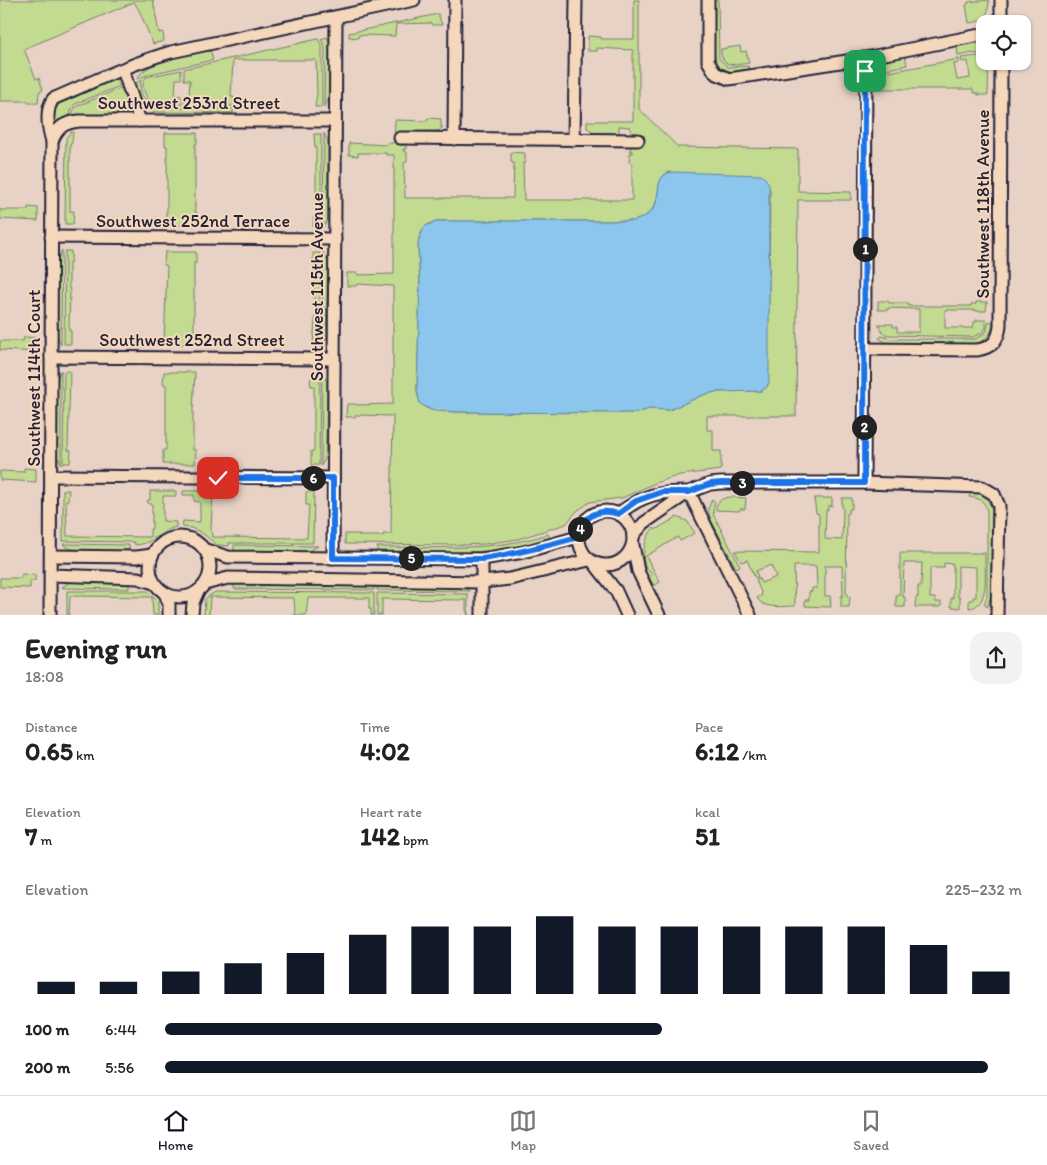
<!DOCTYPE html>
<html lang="en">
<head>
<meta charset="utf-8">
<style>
	body { margin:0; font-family:Itim,sans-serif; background:#f2f2f2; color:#222; height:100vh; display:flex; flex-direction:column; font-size:19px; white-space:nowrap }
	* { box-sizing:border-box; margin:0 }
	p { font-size:16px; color:#767676 }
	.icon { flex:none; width:28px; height:28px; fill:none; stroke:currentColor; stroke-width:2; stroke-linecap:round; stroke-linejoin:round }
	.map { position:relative; height:615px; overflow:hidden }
	.side { display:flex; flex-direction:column; background:#fff; flex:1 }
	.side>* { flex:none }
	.tools { position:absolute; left:976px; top:15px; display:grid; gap:10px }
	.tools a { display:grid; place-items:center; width:55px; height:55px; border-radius:10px; background:#fff; box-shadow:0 1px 4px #0004; font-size:25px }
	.pin { position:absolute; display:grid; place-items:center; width:42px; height:42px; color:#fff; margin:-21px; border-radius:10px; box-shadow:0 2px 8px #0006 }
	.km { position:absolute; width:25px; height:25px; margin:-12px; border-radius:50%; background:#222; color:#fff; font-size:14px; line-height:25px; text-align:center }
	.round { display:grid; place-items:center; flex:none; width:52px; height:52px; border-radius:15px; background:#f2f2f2 }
	.summary { display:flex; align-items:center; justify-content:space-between; height:85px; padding:0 25px }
	h1 { font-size:28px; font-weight:700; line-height:38px }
	.figures { display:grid; grid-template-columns:repeat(3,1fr); gap:8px; height:85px; padding:5px 25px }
	.figures div { display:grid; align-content:center }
	.figures b { font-size:25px; font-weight:700 }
	.figures small { font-size:14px; font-weight:400 }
	.figures p { font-size:14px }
	.chart { height:140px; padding:10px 25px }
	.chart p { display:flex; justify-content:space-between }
	.chart svg { width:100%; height:90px; margin-top:5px; stroke:#111827; stroke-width:6 }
	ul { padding:0 25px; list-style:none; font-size:16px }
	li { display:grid; grid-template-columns:80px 60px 1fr; align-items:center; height:38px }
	li i { height:12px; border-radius:6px; background:#111827 }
	.dock { display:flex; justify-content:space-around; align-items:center; height:70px; border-top:1px solid #e0e0e0; background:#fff; font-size:14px; color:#767676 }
	.dock a { display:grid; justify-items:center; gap:2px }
	.dock .on { color:#111827 }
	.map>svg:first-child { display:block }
	.green { fill:#c2db91; stroke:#727e66; fill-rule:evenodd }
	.water { fill:#8dc6ec; stroke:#6284a5 }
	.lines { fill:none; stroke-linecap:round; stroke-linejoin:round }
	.street-casing { stroke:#22223b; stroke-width:15 }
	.street { stroke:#f5d7bb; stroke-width:11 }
	.route-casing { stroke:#fff; stroke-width:10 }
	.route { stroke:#1a73e8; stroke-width:6 }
	.labels { text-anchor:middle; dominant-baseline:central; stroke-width:4; stroke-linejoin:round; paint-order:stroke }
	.street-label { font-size:18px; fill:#22223b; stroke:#f5d7bb }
</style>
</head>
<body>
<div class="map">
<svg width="1047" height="615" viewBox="0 0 1047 615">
	<rect width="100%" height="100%" fill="#e8d2c6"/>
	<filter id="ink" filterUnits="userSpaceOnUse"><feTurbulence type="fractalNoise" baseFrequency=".02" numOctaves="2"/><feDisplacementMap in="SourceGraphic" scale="10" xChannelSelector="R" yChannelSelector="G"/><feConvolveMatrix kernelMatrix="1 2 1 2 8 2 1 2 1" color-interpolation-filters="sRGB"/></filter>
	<g filter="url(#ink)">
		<g class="green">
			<polygon points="0,0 153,0 159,33 163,32 164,41 153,44 139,10 134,2 24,49 36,79 39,78 43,90 39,92 38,103 28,103 28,101 0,101"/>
			<path d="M634,0H639V109L678,147L798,149V191L851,192V200H798L796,416H707V430H713V451H721V470L680,475L655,483L622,498L590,502L577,511L566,524L518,539L484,544L462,545L345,544V534H359V536H383V534H391L393,416L356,415L355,417H346L347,404H356L357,405L393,404V286L357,284L356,286H347V273H357L358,275L394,274V155H386V153H358V156L349,155V143L386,145L387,143H394L395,120L427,121L428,118L441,119V127H443L438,131L399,132V145H406V149H403V151L407,152V162L404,163L405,198H513L514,163L511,162V152L525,153V163H523L524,200H632V163L629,162L630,153H633V151H630L631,146H638L639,134L631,133L630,127L619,126V133H595L587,128V121H633V50L597,48V51H588V36L601,37V39H634ZM670,172L770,189L768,385L761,391L715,392L703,395L669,410L649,409L637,413L459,412C439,411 419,415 417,390L420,283L418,249L419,238L423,229L429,224L436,221H633C671,211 648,178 670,172Z"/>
			<path d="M714,0H718L719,59L728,67L748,66L750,70C734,73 718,74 714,54Z"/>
			<path d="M989,0C988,17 986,21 969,23L966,5L968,4V2Z"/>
			<polygon points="438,14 442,25 432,25 431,23 396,24 395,36 359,35 358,38 349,37 349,33"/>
			<polygon points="327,37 329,41 329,98 324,108 325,47 321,39"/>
			<polygon points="318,39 322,46 322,107 315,107 317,93 316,60 233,60 231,97 234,97 234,106 184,106 184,96 189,96 190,80 184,80 184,69"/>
			<polygon points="971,43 978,43 985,46 985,50 982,55 973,53 958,56 957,46"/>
			<path d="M740,46L741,52L746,51L749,63C735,65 721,69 721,49Z"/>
			<path d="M208,51L211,52L213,60L150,74L137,79C146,60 189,55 208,51Z"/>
			<path d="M905,55L907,65L887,69L883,72L875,69C883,58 893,58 905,55Z"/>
			<path d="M977,56C992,64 988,81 988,95H978V93H974L973,89H880L882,77L889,72L959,59V63L954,64L957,80L970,78L968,61L962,62L961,58Z"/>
			<path d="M181,70V79H176L175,95L181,96V106C166,106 151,110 145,93C142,87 142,83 146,77Z"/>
			<polygon points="112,79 116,80 120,86 75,104 72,108 69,118 64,120 54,120 55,111 61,101"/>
			<path d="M141,80C139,92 144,104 156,108L234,109L233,113L154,112C142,107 136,96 136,83Z"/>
			<polygon points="121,88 129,109 125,116 72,117 74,109 77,106"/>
			<polygon points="71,132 73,132 72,143 71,143 70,146 70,211 74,211 73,224 65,224 66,138"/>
			<polygon points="165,133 197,133 197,144 195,144 195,212 197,212 197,225 165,225 166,212 167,212 167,146 165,146"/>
			<polygon points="324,133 328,142 328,220 323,227"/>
			<polygon points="314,134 321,134 321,226 313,226 314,216 316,216 316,147 315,147"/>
			<polygon points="28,207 38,208 38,221 0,219 0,209 1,210 28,210"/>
			<polygon points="62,250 61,345 57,335 57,284 58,259"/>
			<polygon points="65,251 71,251 71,262 69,262 69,289 70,289 69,330 71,331 71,344 64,344"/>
			<polygon points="165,252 196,252 196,263 194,263 194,331 196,331 196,344 164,344 167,266 164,265"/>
			<polygon points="323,252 328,262 327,292 326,339 322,347"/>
			<polygon points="313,253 320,253 320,346 313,345 316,308 314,308 315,267 313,264"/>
			<polygon points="878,301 888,301 889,303 908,303 908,306 971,306 971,304 976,304 976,302 987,302 986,311 976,311 976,310 945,310 945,328 973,328 974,322 976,322 976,320 986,320 986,327 983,332 973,337 888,335 883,333 878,324 893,324 893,327 897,327 897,332 919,332 919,309 888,308 888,310 878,310"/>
			<path d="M989,321L993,323C992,334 986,340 976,344L894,343L885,342L879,338L882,336L891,339H976L986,332Z"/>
			<polygon points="24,337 37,338 37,352 0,350 0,341 23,341"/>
			<polygon points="61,370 61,464 56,454 57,380"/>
			<polygon points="64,371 70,371 68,450 71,450 70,463 63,463"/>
			<polygon points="164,372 195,372 193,409 193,450 196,450 195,464 163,464 163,450 166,450 166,385 163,384"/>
			<polygon points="322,372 327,382 326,439 325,459 321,466"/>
			<polygon points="313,373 320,373 319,465 311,465 311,451 314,451 314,386 311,386 310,381"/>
			<polygon points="24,468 36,469 36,482 0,480 0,471 24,472"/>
			<path d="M63,490H69L68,500H66L67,536L150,537V529H152V504H149L147,501L150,500V491H176V496H163V521L176,522V527C160,531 151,545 135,545L134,542L63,541Z"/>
			<polygon points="183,491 213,491 211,529 212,537 307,538 309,505 306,505 306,492 314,492 313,543 229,543 229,546 217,545 202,533 191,528 182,527 183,521 200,522 200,502 194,501 194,495 183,495"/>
			<path d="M971,492C982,492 989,499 992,510L991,596L987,607L984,604L987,596V511C985,500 978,498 969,497Z"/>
			<path d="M732,497L746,498L745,509H740L739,511L716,510C716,501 723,497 732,497Z"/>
			<path d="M814,498H832V506H828V510H826L825,539L842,540L843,509L842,508V498H852V509H849V513L847,514L846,593H847V596L850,597L849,607H841V596H843L842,566H825V596H830L831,607L805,606V600H809V592L812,591V588H817L816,566H794L795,606C783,606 764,610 757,598L762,595L756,580L759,578L761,583L776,577L771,565L756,571L758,577L755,578L747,560L741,562L735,551L819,552V514L816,513Z"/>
			<polygon points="712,499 715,502 713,510 714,516 740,566 736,568 710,518 708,509"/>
			<path d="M677,517L687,521L695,533L680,541L678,537L646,556L660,582L654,586L649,577L652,575C649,569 647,572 645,566C641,555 645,536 654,528L655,530Z"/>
			<path d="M548,534L550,539C492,556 437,553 377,553V547C434,547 493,552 548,534Z"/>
			<path d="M63,544L129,545V551C114,551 71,555 63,544Z"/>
			<polygon points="234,545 318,546 306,552 234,552"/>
			<path d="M900,553H985C984,569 991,607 969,608V600H973V597H976V567L958,566V597H960V608L951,607V598H953V564L944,563V568H930V598H935L936,602H941V607H915L916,597H918V586H921L922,563H904L903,597H905V607H896V597H897V594H900Z"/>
			<polygon points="22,574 35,575 35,581 30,581 30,588 0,587 0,578 21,578"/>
			<polygon points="71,582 129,583 129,589 65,588 61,587"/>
			<polygon points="234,584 374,585 374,590 234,589"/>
			<polygon points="377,585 463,586 470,591 377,590"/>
			<polygon points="67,591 148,591 158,601 158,615 153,615 152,597 80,596 70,596 69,615 67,615"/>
			<polygon points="215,592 374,593 374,615 371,615 371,609 369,609 369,598 308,598 306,615 295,615 294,598 210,597 209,615 204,615 205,599"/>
			<polygon points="377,593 468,594 468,615 466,610 466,600 382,599 382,615 377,615"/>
		</g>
		<path class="water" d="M673,172L761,175L764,177L769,184V382L767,387L761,391L715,392L703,395L669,410L649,409L637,413L459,412L431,410L420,404L417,390L420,283L418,242L424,227L436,221H633C674,211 645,175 673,172Z"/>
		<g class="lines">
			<g class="street-casing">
				<g id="street">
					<polyline points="708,0 708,61 715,73 729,79 860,59 985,34"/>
					<polyline points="1001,24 1001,0"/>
					<polyline points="862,58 866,74 864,483"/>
					<polyline points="123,70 140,121"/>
					<polyline points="400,138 638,140"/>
					<polyline points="454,139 455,0"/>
					<polyline points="574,140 576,0"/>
					<path d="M52,141C58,127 63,123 79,121H335"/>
					<polyline points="51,237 335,239"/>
					<path d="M864,349L977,350C992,348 999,340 1000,325L1001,61"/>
					<polyline points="51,357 334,359"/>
					<polyline points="51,476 333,478"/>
					<circle cx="606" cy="538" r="27"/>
					<path d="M618,514C645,494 656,492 689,492L644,523L633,536"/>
					<circle cx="180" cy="567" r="30"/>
					<polyline points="633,545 638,571 659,615"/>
					<polyline points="206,550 228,557 482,559 524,552 578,537"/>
					<polyline points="52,556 137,557 152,555"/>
					<polyline points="333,558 336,17"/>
					<polyline points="482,559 482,615"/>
					<polyline points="594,563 616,591 627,615"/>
					<polyline points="51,575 138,578 154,583"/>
					<polyline points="205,584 228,578 482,582 510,579 589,560"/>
					<polyline points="165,593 169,604 169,615"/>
					<path d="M50,615L52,141C48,129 45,110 53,99C92,82 130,64 171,52L414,0"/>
					<polyline points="192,615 193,603 198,591"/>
					<polyline points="750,615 689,492 710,484 721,483 864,483 982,487 994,494 999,506 997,615"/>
				</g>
			</g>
			<use href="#street" class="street"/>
		</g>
	</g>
	<g class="lines" filter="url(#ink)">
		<g class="route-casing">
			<path id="route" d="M218,478H333V558L482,559C515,554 546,546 578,537C582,517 598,507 618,514L636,501L662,492H689L710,484L721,483H864L865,71"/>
		</g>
		<use href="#route" class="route"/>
	</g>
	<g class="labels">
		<g class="street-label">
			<text x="189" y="103">Southwest 253rd Street</text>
			<text transform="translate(983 204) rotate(-90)">Southwest 118th Avenue</text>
			<text x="193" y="221">Southwest 252nd Terrace</text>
			<text transform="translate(317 287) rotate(-90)">Southwest 115th Avenue</text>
			<text x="192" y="340">Southwest 252nd Street</text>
			<text transform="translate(34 378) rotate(-90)">Southwest 114th Court</text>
		</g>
	</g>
</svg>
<div class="tools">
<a><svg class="icon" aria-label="locate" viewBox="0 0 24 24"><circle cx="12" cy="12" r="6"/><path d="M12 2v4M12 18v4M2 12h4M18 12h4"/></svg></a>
</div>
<div class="pin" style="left:865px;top:71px;background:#1e9e55"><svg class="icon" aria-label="arrive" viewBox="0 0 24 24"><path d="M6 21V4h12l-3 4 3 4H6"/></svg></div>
<div class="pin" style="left:218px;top:478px;background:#d93025"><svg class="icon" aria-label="check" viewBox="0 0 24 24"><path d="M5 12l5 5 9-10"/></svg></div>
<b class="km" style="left:865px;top:249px">1</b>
<b class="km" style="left:864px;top:427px">2</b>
<b class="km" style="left:742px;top:483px">3</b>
<b class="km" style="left:580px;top:529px">4</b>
<b class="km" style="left:411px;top:558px">5</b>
<b class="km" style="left:313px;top:478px">6</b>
</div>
<section class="side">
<div class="summary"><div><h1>Evening run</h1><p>18:08</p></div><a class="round"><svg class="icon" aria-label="share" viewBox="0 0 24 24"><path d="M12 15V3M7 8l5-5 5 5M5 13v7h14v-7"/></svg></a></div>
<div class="figures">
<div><p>Distance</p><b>0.65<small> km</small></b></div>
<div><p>Time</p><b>4:02</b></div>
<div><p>Pace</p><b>6:12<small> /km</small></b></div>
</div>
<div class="figures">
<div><p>Elevation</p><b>7<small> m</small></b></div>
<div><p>Heart rate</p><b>142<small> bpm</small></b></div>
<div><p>kcal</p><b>51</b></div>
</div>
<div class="chart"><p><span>Elevation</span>225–232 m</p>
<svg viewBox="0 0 160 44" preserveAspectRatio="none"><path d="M5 44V38M15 44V38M25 44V33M35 44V29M45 44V24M55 44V15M65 44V11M75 44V11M85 44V6M95 44V11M105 44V11M115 44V11M125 44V11M135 44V11M145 44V20M155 44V33"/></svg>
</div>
<ul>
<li><b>100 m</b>6:44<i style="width:58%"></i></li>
<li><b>200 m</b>5:56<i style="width:96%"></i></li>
</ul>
</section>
<nav class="dock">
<a class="on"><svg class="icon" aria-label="home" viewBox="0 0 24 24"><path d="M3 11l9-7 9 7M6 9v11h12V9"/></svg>Home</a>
<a><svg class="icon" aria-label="map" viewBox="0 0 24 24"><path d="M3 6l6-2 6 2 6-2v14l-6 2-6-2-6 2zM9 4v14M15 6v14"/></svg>Map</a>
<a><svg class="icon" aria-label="saved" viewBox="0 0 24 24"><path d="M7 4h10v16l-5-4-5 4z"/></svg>Saved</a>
</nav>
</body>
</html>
